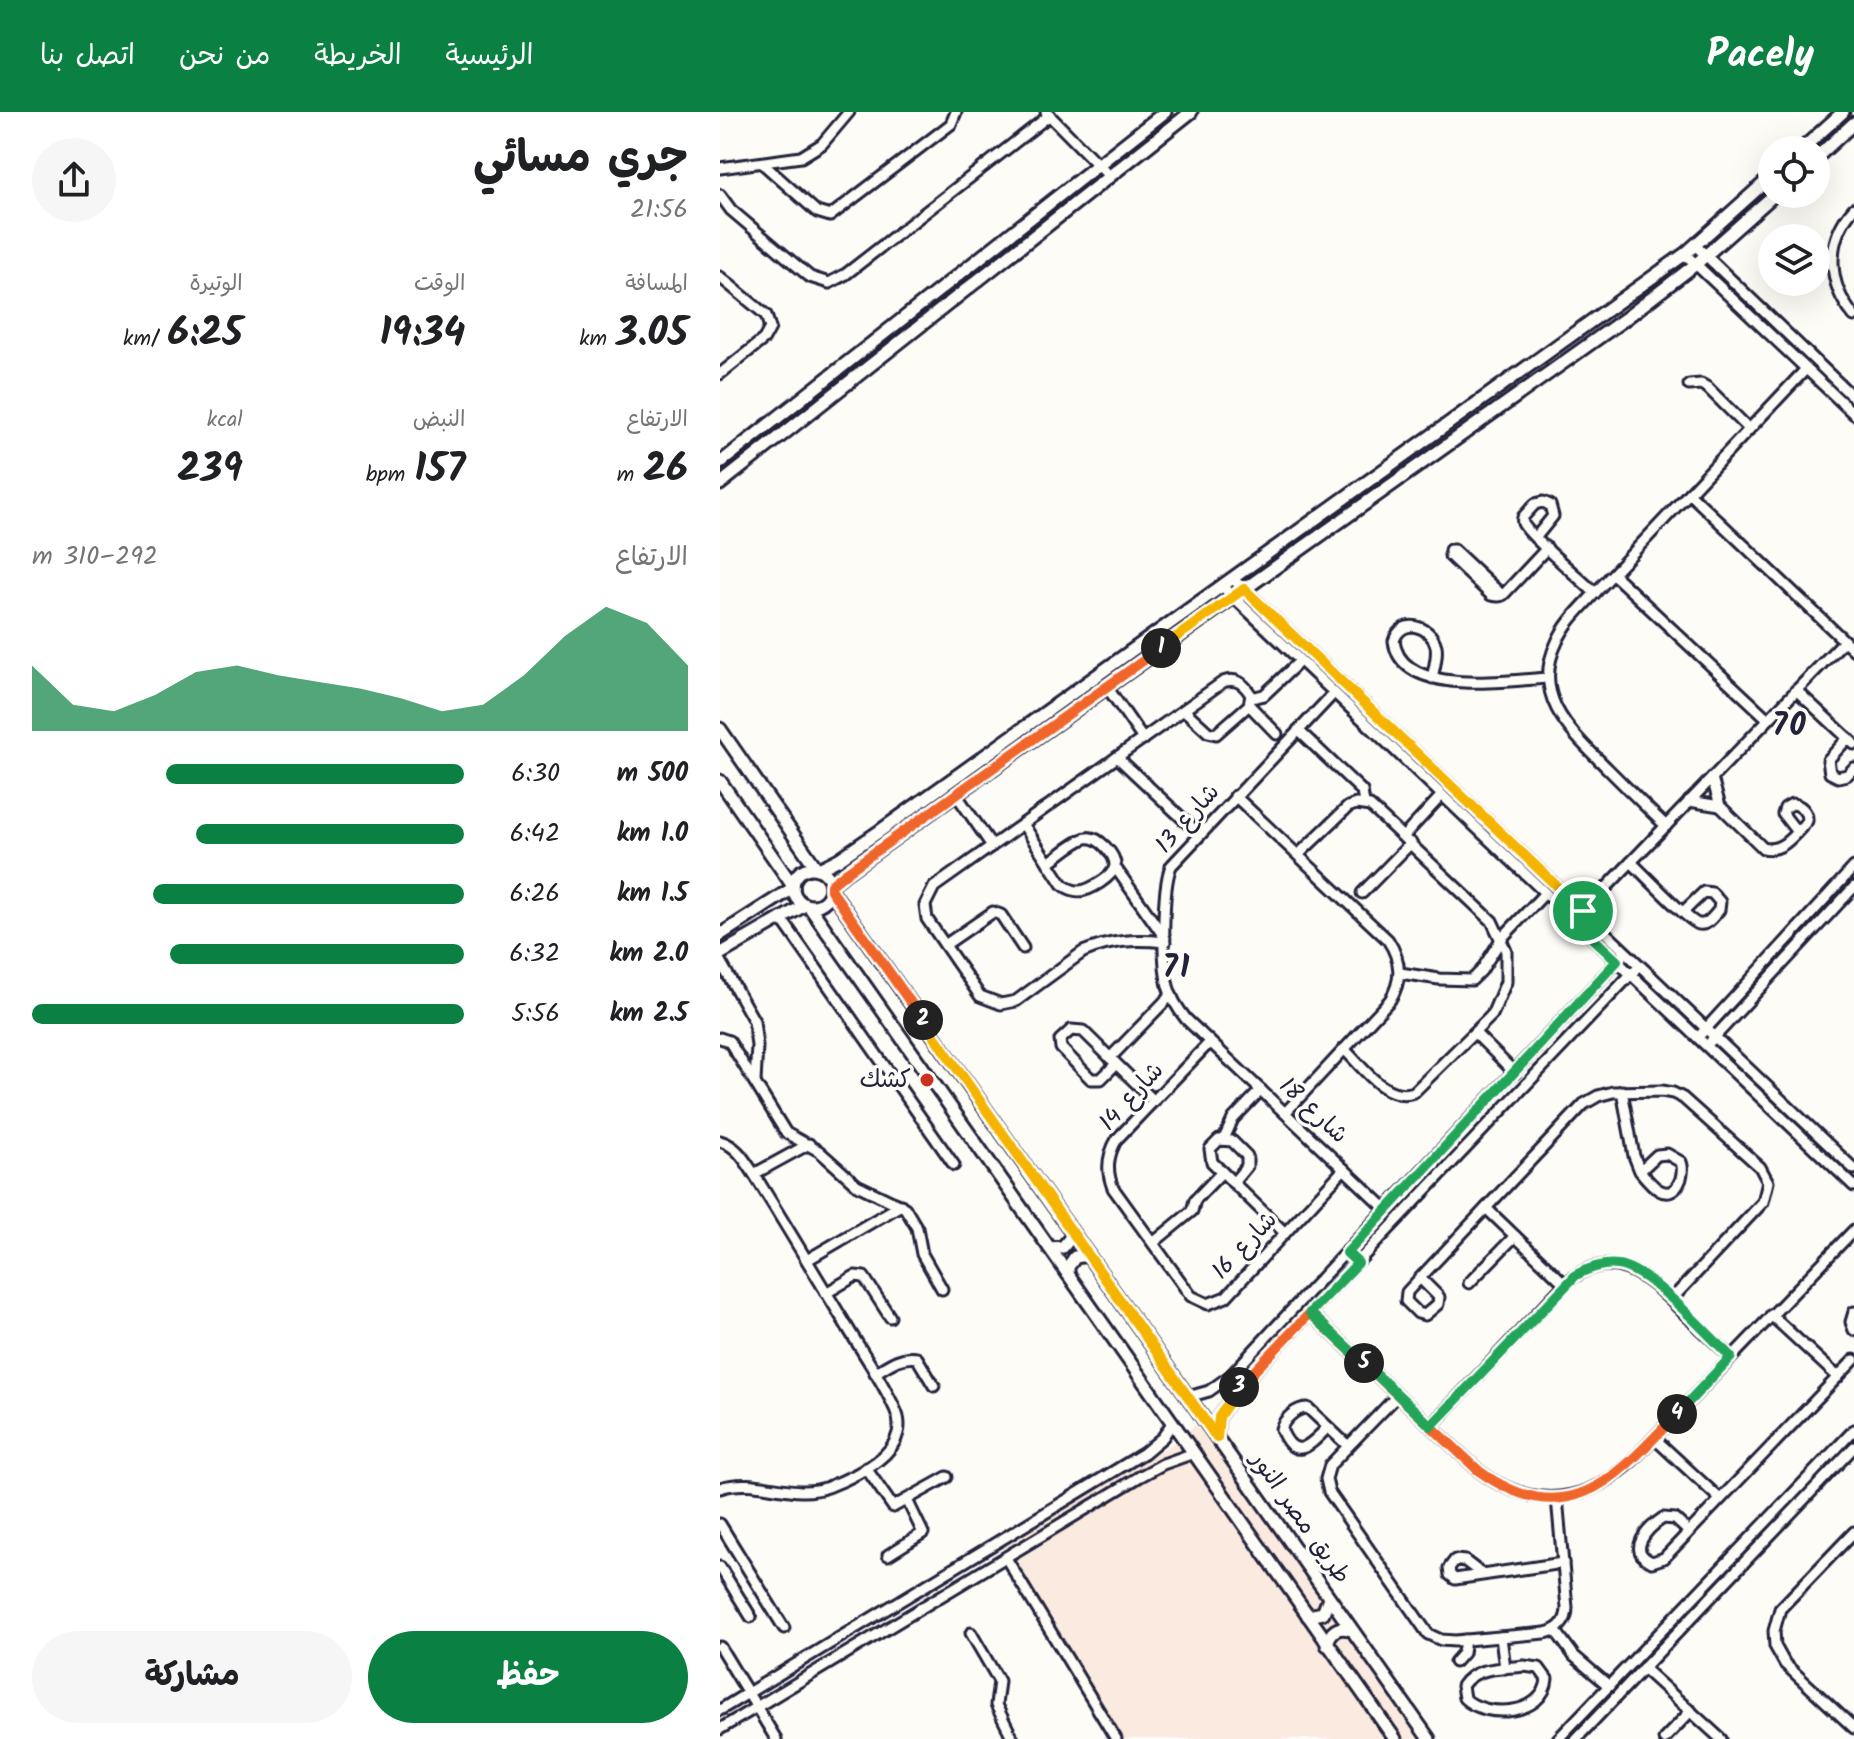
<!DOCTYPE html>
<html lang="ar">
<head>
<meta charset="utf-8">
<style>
	body { margin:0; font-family:Kalam,"Playpen Sans Arabic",sans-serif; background:#f6f6f6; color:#202124; direction:rtl; height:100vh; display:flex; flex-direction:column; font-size:30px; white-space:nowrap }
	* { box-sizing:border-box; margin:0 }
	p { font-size:26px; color:#757577 }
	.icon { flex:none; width:44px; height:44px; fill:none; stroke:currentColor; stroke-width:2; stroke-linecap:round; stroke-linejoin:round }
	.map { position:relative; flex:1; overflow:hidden; direction:ltr }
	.side { display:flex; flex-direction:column; background:#fff; width:720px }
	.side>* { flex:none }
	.tools { position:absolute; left:1038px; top:24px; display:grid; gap:16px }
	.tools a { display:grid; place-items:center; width:72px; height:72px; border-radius:50%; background:#fff; box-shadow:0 8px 32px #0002; font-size:40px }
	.pin { position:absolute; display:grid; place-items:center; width:68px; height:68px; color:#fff; margin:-34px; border:4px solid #fff; border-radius:50%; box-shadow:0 2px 8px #0007 }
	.km { position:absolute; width:40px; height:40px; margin:-20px; border-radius:50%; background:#222; color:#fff; font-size:22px; line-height:40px; text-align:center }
	.round { display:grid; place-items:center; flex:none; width:84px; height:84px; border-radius:42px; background:#f6f6f6 }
	.summary { display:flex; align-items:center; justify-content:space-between; height:136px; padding:0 32px }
	h1 { font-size:44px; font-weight:700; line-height:60px }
	.metrics { display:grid; grid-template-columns:repeat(3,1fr); gap:12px; height:136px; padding:8px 32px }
	.metrics div { display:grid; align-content:center }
	.metrics b { font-size:40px; font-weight:700 }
	.metrics small { font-size:22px; font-weight:400 }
	.metrics p { font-size:22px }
	.chart { height:224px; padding:16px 32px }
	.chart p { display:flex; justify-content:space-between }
	.chart svg { width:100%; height:144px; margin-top:8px; fill:#0b8043; opacity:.7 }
	.primary-button { display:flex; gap:16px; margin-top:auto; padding:16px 32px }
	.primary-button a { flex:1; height:92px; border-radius:48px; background:#0b8043; color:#fff; font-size:32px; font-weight:700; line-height:92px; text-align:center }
	.primary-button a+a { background:#f6f6f6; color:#202124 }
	ul { padding:0 32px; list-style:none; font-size:26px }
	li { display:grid; grid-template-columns:128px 96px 1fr; align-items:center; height:60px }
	li i { height:20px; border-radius:10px; background:#0b8043 }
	header { display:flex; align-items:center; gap:48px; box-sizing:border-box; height:112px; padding:0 40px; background:#0b8043; color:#fff }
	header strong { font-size:38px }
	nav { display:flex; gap:44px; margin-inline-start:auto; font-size:28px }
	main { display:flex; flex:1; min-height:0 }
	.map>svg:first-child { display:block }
	.built { fill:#fbeadf }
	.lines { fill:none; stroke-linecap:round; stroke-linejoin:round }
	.minor-casing { stroke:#22223b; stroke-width:15 }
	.tertiary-casing { stroke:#22223b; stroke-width:17 }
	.minor { stroke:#fdfcf7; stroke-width:9 }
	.tertiary { stroke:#fdfcf7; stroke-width:11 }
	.split-1-casing { stroke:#fff; stroke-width:16 }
	.split-2-casing { stroke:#fff; stroke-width:16 }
	.split-3-casing { stroke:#fff; stroke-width:16 }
	.split-4-casing { stroke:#fff; stroke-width:16 }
	.split-5-casing { stroke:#fff; stroke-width:16 }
	.split-6-casing { stroke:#fff; stroke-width:16 }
	.split-1 { stroke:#f5b400; stroke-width:10 }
	.split-2 { stroke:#f0652b; stroke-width:10 }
	.split-3 { stroke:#f5b400; stroke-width:10 }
	.split-4 { stroke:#f0652b; stroke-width:10 }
	.split-5 { stroke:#22a559; stroke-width:10 }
	.split-6 { stroke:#22a559; stroke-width:10 }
	.poi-dot { fill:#c8321e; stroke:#fdfcf7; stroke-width:3 }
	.labels { text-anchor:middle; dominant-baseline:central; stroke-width:7; stroke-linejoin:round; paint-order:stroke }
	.street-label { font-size:24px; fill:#22223b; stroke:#fdfcf7 }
	.poi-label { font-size:24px; fill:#22223b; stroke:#fdfcf7; text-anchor:end }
	.district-label { font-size:32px; font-weight:bold; letter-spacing:2px; fill:#22223b; stroke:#fdfcf7 }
</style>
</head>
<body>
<header>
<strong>Pacely</strong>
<nav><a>الرئيسية</a><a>الخريطة</a><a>من نحن</a><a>اتصل بنا</a></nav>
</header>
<main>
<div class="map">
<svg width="1134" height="1627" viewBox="0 0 1134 1627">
	<rect width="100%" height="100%" fill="#fdfcf7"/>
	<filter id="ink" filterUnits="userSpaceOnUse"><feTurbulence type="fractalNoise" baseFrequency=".0125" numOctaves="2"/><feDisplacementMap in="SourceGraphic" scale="16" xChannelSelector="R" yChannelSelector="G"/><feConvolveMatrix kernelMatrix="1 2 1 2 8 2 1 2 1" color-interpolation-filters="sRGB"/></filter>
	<g filter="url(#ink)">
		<polygon class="built" points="477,1311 716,1627 399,1627 283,1434 457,1329"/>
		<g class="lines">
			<g class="minor-casing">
				<g id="minor">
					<polyline points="326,0 390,65"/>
					<polyline points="42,51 97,100 110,104 231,12 236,0"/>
					<polyline points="0,56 81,45 102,32 129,0"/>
					<polyline points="0,83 11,98 90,165 109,171 126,162 330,3"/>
					<path d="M1134,96C1105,128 1107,172 1134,204"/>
					<polyline points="976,134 1134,286"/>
					<polyline points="965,142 1134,302"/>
					<polyline points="0,165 46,203 50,216 44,227 0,262"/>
					<polyline points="969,273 981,272 988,276 1029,317"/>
					<polyline points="969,381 1134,538"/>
					<path d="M816,425L833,404L830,393L823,390L815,392L803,405C803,407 802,409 803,411C806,421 864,470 875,481"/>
					<polyline points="894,463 1048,607"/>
					<polyline points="514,468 1134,1057"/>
					<polyline points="503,475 1134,1074"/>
					<path d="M782,483L734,438H730V444L771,483C776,484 780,485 784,482L827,436"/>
					<path d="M712,566C714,556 718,544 716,534C710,512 681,506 674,529C681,586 788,568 828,566"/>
					<polyline points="387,575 423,627"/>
					<polyline points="1076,578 1134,632"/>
					<path d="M614,581L451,754C442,777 442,849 448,874C451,886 458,897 466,907L667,1098"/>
					<polyline points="531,586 544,583 580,549"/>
					<polyline points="529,593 557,622"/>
					<polyline points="578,618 642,679 644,692"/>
					<polyline points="1128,626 1108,648 1110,661 1118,665 1127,663 1134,656"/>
					<polyline points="397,645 479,722"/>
					<path d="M992,666L1000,694L1043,736C1062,741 1075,722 1087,709C1088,700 1080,692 1072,692L1065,696L1063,702L1077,720"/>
					<polyline points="236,682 272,734"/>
					<path d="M515,684L668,828C681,848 683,867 670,888L565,1001"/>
					<polyline points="969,689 1000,694"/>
					<path d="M303,712L342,772C347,776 352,779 359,779C369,779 393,765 395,754C396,743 378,723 366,726C353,730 339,744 328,751"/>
					<path d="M946,714C926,695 907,676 888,657C852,621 810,585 837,530C845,511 861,496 875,481L1086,257"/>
					<polyline points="684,724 722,683"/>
					<path d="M578,743L628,695L636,692L650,694L772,809L786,839V870L772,903L694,980C665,990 643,955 624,937"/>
					<path d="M911,750C921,759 970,811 979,812C988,814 994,803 999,798L1000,790L992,781L984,780L963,800"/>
					<polyline points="395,755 445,826"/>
					<polyline points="642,781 691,731"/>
					<polyline points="860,803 1124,529"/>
					<polyline points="61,806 234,1053"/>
					<path d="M445,830C415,827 391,828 363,840L296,889L281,892L260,884L207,807L205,793L214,775L503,570C517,565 524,572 531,583L529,593L496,622L488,620L464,598"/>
					<polyline points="225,833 273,800 281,803 303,836"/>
					<polyline points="0,849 34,909 37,934 35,970"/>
					<polyline points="680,861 719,867 752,868 761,859 782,826 825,781"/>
					<polyline points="755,921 795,961"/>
					<polyline points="982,921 1134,755"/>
					<polyline points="0,926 9,929 66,1021 99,1039 137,1073 185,1096 197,1116 202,1142 222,1177"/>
					<polyline points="991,929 1134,775"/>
					<path d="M490,930L397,1027C387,1044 386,1059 393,1076L471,1184L488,1192L506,1185L624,1057"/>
					<polyline points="390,946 451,883"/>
					<polyline points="396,952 381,967 371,967 341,936 340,928 351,918 363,919 434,989"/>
					<path d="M902,979L914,1044L920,1059L937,1043L947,1042L961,1050C966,1063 956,1088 939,1078C932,1074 925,1065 920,1059"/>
					<polyline points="504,1027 513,1007 541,978"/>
					<path d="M0,1029C17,1034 24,1047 34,1062C64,1110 93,1159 123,1208C140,1237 161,1266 175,1297C179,1305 180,1313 178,1321C172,1348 131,1366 108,1375C72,1388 38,1364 0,1376"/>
					<polyline points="34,1062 89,1032"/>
					<polyline points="513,1071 527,1054 527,1044 512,1029 499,1028 490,1037 492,1050 565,1121"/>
					<polyline points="766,1096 845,1172"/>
					<polyline points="433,1131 472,1099 475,1088 502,1060"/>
					<polyline points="87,1148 181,1093"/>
					<polyline points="700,1166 719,1185 718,1192 705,1203 698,1201 686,1189 687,1180 700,1166 864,992 878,984 893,980 942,979 953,981 963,986 1040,1055 1048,1070 1043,1090 951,1188"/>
					<polyline points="749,1171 795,1124"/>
					<polyline points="106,1181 135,1164 144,1165 170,1205"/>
					<polyline points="1134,1200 1131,1210 1134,1218"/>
					<path d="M590,1201L759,1359C809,1396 859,1394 907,1354L1134,1118"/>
					<polyline points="1051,1203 1118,1265"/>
					<path d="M155,1261C168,1253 181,1243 197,1246L214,1274"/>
					<path d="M678,1283L610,1353L606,1367L609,1380L708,1522L721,1528L735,1529L825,1521C839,1518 847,1509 847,1496L837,1386"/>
					<polyline points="468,1285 489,1279 510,1264 901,845"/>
					<path d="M711,1314L845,1172C892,1132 925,1163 961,1198C978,1214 994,1229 1011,1245"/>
					<path d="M608,1315C591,1332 575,1352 561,1317C564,1307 576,1296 587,1296L589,1297L628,1334"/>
					<polyline points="497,1326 499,1305 519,1275 915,858"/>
					<polyline points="934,1326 1000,1387"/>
					<polyline points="146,1356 173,1395 227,1365"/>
					<polyline points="0,1412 64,1516"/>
					<path d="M969,1420L955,1407L943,1406C928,1416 905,1439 932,1450L944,1446L1134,1248"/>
					<polyline points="1134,1420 1060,1497 1054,1519 1055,1534 1065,1552 1134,1616"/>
					<polyline points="168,1443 203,1421 187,1388"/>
					<polyline points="286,1446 396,1627"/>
					<polyline points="0,1455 31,1505"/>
					<polyline points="763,1463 745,1449 735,1448 729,1456 730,1463 735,1467 843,1451"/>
					<polyline points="835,1518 854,1544 889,1574"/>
					<polyline points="251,1521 279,1569 276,1593 293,1627"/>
					<polyline points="781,1525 785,1556"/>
					<polyline points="0,1535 56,1627"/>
					<polyline points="735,1550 743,1541 745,1528"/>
					<path d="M804,1554L819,1556L827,1567C824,1604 765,1607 744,1586L742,1574C755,1554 782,1557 804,1554Z"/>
					<polyline points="923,1556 1001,1627"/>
					<polyline points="0,1598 424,1341 443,1325 452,1311"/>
					<polyline points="0,1617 419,1365 443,1352 474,1341"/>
					<polyline points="838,1627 1134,1318"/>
					<polyline points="856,1627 1134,1335"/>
					<polyline points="944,1627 971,1599"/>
				</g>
			</g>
			<g class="tertiary-casing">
				<g id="tertiary">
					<polyline points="1081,38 1123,0"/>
					<polyline points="1096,46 1134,11"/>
					<polyline points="0,351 445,0"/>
					<polyline points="0,372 471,0"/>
					<polyline points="0,617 97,757"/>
					<polyline points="0,669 73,774"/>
					<circle cx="92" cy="775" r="19"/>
					<polyline points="99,757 119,747 160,719 965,142 1052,64"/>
					<polyline points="111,773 127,760 906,206 976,152 1055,82"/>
					<polyline points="111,778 709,1627"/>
					<polyline points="89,794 675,1627"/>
					<polyline points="0,823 73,776"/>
					<polyline points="0,842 85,793"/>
					<polyline points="330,1136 343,1135 351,1125 351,1119"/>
					<polyline points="348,1162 348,1155 355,1145 368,1143"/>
					<polyline points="588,1504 603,1501 609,1486"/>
					<path d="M607,1533C609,1520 618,1513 631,1518"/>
				</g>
			</g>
			<use href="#minor" class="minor"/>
			<use href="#tertiary" class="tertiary"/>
		</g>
	</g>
	<g class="lines" filter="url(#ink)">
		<g class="split-1-casing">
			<polyline id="split-1" points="441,536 524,477 863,799"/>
		</g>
		<g class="split-2-casing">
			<polyline id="split-2" points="203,908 111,778 111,773 127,760 441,536"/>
		</g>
		<g class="split-3-casing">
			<polyline id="split-3" points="203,908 497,1326 499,1305 519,1275"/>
		</g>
		<g class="split-4-casing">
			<path id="split-4" d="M519,1275L590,1201L759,1359C849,1423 897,1365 957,1302"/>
		</g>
		<g class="split-5-casing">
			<path id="split-5" d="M644,1251L711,1314L856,1163C869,1156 883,1151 898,1153C931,1158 986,1221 1011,1245L957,1302"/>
		</g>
		<g class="split-6-casing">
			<polyline id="split-6" points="644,1251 590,1201 638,1151 627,1141 897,849 854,809 863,799"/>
		</g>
		<use href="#split-1" class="split-1"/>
		<use href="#split-2" class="split-2"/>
		<use href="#split-3" class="split-3"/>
		<use href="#split-4" class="split-4"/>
		<use href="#split-5" class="split-5"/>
		<use href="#split-6" class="split-6"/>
	</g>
	<circle class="poi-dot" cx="207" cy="968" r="8"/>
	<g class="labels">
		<g class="street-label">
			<text transform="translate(468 707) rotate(-49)">شارع 13</text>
			<text transform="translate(412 985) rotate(-48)">شارع 14</text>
			<text transform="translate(593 999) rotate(43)">شارع 18</text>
			<text transform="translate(525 1134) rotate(-47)">شارع 16</text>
			<text transform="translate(580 1406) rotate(55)">طريق مصر النور</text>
		</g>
		<g class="poi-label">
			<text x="191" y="968">كشك</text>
		</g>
		<g class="district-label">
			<text x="1070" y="614">70</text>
			<text x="457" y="856">71</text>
		</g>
	</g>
</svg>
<div class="tools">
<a><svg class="icon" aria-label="locate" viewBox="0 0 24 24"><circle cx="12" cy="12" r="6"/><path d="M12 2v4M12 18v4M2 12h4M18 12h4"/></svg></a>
<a><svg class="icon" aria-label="layers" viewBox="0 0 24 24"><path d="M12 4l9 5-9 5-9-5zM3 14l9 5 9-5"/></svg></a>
</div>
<div class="pin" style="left:863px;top:799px;background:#1e9e55"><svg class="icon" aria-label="arrive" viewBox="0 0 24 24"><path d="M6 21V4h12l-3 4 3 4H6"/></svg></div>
<b class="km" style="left:441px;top:536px">1</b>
<b class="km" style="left:203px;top:908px">2</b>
<b class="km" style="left:519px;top:1275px">3</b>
<b class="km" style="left:957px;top:1302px">4</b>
<b class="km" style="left:644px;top:1251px">5</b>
</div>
<section class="side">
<div class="summary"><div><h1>جري مسائي</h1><p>21:56</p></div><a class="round"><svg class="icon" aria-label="share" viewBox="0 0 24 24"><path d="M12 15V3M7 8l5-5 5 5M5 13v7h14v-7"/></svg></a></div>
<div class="metrics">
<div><p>المسافة</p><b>3.05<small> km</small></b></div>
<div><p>الوقت</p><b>19:34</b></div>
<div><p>الوتيرة</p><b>6:25<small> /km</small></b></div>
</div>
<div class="metrics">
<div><p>الارتفاع</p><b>26<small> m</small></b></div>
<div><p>النبض</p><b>157<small> bpm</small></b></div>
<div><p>kcal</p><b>239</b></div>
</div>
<div class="chart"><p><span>الارتفاع</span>292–310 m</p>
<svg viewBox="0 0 160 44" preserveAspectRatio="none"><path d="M0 44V24L10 36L20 38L30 33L40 26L50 24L60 27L70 29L80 31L90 34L100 38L110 36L120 27L130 15L140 6L150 11L160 24V44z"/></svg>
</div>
<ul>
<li><b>500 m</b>6:30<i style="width:69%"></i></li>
<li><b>1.0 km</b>6:42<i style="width:62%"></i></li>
<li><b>1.5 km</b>6:26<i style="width:72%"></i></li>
<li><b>2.0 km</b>6:32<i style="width:68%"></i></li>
<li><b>2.5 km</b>5:56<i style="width:100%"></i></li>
</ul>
<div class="primary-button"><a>حفظ</a><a>مشاركة</a></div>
</section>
</main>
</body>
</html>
